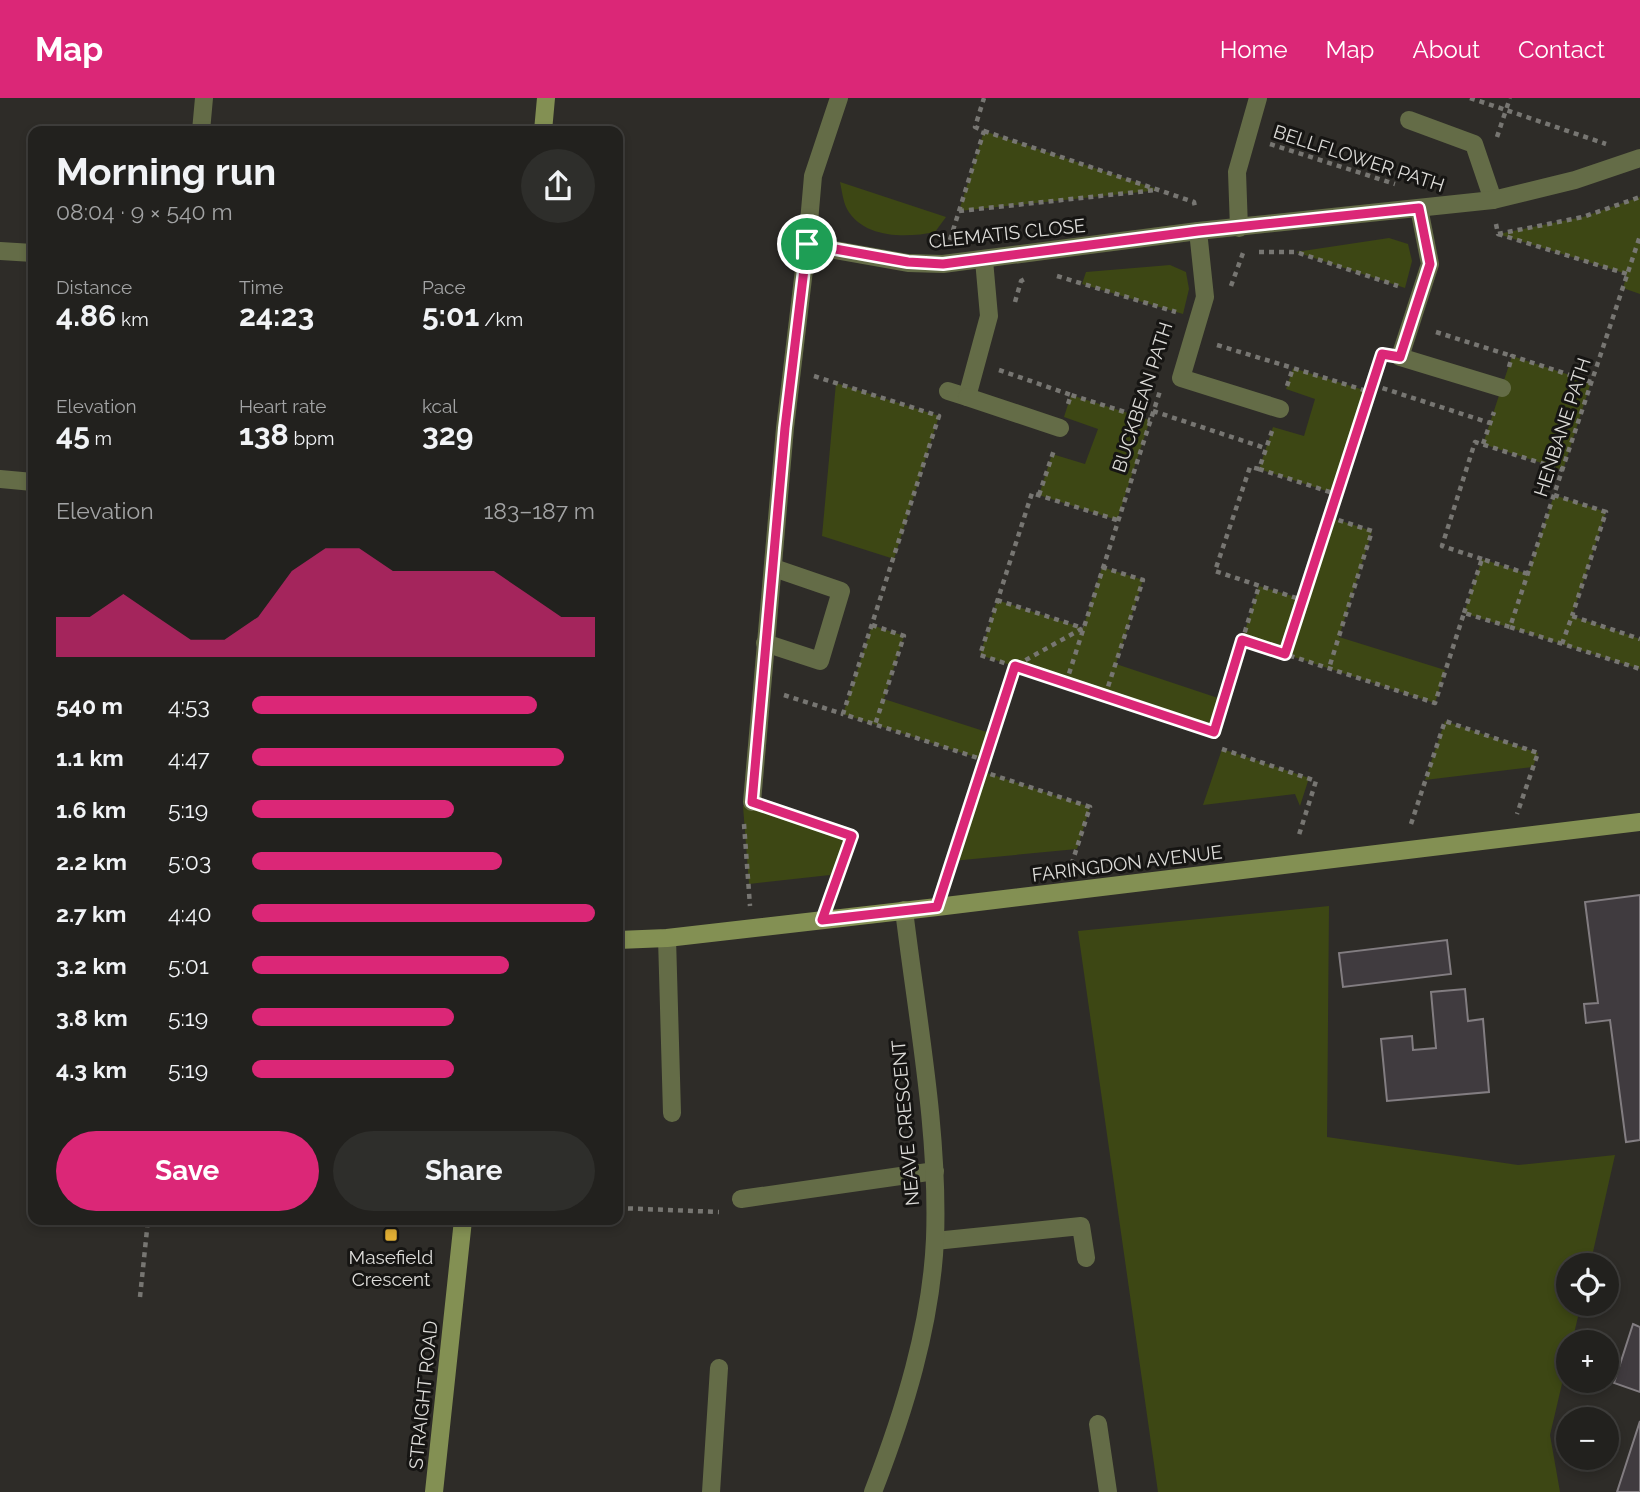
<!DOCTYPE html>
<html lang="en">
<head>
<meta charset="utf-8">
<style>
	body { margin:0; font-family:Raleway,sans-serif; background:#2e2e2b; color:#f1f3f6; height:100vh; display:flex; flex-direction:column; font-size:26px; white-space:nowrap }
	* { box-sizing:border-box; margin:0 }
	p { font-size:23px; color:#a2a3a4 }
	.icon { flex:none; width:38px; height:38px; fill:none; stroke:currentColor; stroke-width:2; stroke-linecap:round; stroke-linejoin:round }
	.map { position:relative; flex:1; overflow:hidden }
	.drawer { position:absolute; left:28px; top:28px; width:595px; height:1099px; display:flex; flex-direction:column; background:#22211e; border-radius:14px; box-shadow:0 4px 10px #0003,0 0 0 2px #3f3e3c }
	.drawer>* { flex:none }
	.controls { position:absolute; left:1556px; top:1155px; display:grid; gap:14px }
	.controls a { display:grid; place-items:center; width:63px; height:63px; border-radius:50%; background:#22211e; box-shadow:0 4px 10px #0003,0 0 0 2px #3f3e3c; font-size:35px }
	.pin { position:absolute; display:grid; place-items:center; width:60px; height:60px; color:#fff; margin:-30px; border:4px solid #fff; border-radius:50%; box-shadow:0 2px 7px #0007 }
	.round { display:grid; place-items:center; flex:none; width:74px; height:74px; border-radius:37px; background:#2e2e2b }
	.overview { display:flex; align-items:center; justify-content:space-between; height:119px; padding:0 28px }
	h1 { font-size:38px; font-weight:700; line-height:52px }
	.metrics { display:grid; grid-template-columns:repeat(3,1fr); gap:10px; height:119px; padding:7px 28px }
	.metrics div { display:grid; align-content:center }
	.metrics b { font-size:30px; font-weight:700 }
	.metrics small { font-size:19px; font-weight:400 }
	.metrics p { font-size:19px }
	.chart { height:196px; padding:14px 28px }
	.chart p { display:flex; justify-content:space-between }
	.chart svg { width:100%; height:126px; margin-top:7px; fill:#db2777; opacity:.7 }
	.cta { display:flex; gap:14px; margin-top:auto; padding:14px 28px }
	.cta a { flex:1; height:80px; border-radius:42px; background:#db2777; color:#fff; font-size:28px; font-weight:700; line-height:80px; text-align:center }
	.cta a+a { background:#2e2e2b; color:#f1f3f6 }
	ul { padding:0 28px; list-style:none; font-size:23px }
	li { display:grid; grid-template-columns:112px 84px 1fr; align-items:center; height:52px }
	li i { height:18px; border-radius:9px; background:#db2777 }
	header { display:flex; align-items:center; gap:42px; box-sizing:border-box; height:98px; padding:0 35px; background:#db2777; color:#fff }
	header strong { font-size:33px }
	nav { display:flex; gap:38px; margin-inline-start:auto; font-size:24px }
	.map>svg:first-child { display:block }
	.green { fill:#3d4714 }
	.building { fill:#403b3f; stroke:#827d81; stroke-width:2 }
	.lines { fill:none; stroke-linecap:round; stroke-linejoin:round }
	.path { stroke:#777672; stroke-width:4.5; stroke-dasharray:5 5; stroke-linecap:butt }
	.lane { stroke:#646c47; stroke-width:18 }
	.street { stroke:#646c47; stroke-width:18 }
	.secondary { stroke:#839053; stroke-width:18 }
	.route-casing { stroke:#fff; stroke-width:14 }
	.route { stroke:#db2777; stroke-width:9 }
	.poi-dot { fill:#e1af34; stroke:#161513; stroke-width:2.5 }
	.labels { text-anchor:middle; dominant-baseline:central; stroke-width:6; stroke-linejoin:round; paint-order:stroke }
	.street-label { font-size:19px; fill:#dddcd9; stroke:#161513 }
	.poi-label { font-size:19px; fill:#dddcd9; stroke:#161513 }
</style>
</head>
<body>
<header>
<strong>Map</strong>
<nav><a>Home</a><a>Map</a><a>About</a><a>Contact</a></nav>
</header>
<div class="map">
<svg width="1640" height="1394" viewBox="0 0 1640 1394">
	<rect width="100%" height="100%" fill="#2e2c28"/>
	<g class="green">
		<polygon points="984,33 1160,92 959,113"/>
		<path d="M840,84L946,119L935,134C907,140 864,141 847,111C843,103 842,93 840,84Z"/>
		<polygon points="1640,99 1640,196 1623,190 1627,176 1498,136 1583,119"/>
		<polygon points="1389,140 1408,146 1412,163 1405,190 1296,154"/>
		<polygon points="1170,167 1186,174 1189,191 1183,216 1082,186 1086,174"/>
		<polygon points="1512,258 1591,284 1563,372 1483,346"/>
		<polygon points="1293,270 1370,294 1336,396 1259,371 1273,329 1304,338 1315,301 1286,291"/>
		<polygon points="836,285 939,318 894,461 822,438"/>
		<polygon points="1071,297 1150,322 1117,422 1039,397 1052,356 1085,366 1098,331 1064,319"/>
		<polygon points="1554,397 1606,414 1572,518 1640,541 1640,571 1464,515 1482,461 1528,476"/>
		<polygon points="1329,419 1372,433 1339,539 1445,572 1435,605 1242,542 1259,488 1302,501"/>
		<polygon points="1102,469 1143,482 1116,566 1224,602 1214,634 980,557 997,502 1083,530"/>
		<polygon points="872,527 904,538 884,601 993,636 984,662 843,616"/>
		<polygon points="1445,623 1538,655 1533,669 1425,682"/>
		<polygon points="1222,651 1309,680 1300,708 1295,696 1203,707"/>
		<polygon points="981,673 1090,709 1077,751 952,763"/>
		<polygon points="752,704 852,738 839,776 749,786 743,708"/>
		<polygon points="1329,808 1327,1039 1518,1067 1615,1057 1590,1167 1568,1167 1568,1206 1581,1206 1572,1244 1568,1244 1568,1260 1550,1337 1560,1394 1158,1394 1078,833"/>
	</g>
	<g class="building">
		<polygon points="1640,797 1640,1042 1626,1044 1610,922 1586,925 1584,906 1598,905 1585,804"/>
		<polygon points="1447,842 1451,876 1343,889 1339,855"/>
		<polygon points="1465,891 1468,923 1483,921 1489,994 1387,1003 1381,941 1412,938 1413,952 1436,950 1431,894"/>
		<polygon points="1633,1226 1640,1229 1640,1294 1614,1285"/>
		<polygon points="1640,1323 1640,1394 1617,1394"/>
	</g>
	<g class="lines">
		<g class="path">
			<polyline points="1470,0 1506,12 1510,0"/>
			<polyline points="984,33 1194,104 1195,109"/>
			<polyline points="1497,39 1506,12 1606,46"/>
			<polyline points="1270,46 1395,86"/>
			<polyline points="959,113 1156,92"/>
			<polyline points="1496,126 1498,136 1627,176"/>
			<polyline points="1498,136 1583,119 1640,99"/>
			<polyline points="950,142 984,33 975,29 984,0"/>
			<polyline points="1259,154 1296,154 1398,188"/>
			<polyline points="1057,178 1176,214"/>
			<polyline points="1231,188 1243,155"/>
			<polyline points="1015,204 1021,183 1025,181"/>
			<polyline points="1436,234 1512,258"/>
			<polyline points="1217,247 1293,270"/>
			<polyline points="1509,269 1512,258 1591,284"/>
			<polyline points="999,272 1071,297"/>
			<polyline points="814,278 939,318 843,616 984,662"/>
			<polyline points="1373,287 1490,325"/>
			<polyline points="1287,288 1293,270 1370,294"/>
			<polyline points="1068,306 1071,297 1150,322"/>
			<polyline points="1153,313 1265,350"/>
			<polyline points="1272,333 1259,371 1336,396"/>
			<polyline points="1483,346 1494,314"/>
			<polyline points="1259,371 1250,369 1215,473 1302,502"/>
			<polyline points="1039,397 1054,352"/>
			<polyline points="1554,397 1606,414 1572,518"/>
			<polyline points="1329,419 1372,433 1329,570"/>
			<polyline points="1117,422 1032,395 980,557 1214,634 1259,488"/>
			<polyline points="1482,461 1442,448 1475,344 1563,372"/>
			<polyline points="1102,469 1143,482 1105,598"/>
			<polyline points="997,502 1083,530"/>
			<polyline points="1464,515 1482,461 1528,476"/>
			<polyline points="872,527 904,538 875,627"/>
			<polyline points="1510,529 1640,571"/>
			<polyline points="1242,542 1435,605 1464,515 1510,529 1640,138"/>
			<polyline points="1562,546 1572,518 1640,541"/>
			<polyline points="1285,556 1378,270"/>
			<polyline points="1066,585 1160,293"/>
			<polyline points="784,597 843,616"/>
			<polyline points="1222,651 1316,683 1298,740"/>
			<polyline points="981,673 1090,709 1071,768"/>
			<polyline points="774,712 852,738 831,798"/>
			<polyline points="744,726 750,808"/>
			<polyline points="1411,726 1445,623 1538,655 1517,716"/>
			<polyline points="945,785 1015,568 1083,530"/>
			<polyline points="618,1110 719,1114"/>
			<polyline points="140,1199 148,1122"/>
		</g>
		<g class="lane">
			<polyline points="1409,22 1474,46 1493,102"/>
			<polyline points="201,33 204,0"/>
			<polyline points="1419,110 1430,166 1400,259 1502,290"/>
			<polyline points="1239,130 1237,74 1258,0"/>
			<polyline points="1198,133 1205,199 1181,280 1280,311"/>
			<polyline points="0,153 33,155"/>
			<polyline points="948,293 967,299 989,218 984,162"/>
			<polyline points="967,299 1060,330"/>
			<polyline points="765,545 820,563 841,493 774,470"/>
			<polyline points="667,840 672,1015"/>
			<polyline points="935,1143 1081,1128 1086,1160"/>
			<polyline points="1098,1326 1108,1394"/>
			<polyline points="711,1394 719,1270"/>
		</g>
		<g class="street">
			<polyline points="807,147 813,78 839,0"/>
			<polyline points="0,381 33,384"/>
			<polyline points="752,704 785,330 807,147 908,165 943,166 1198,133 1493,102 1575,82 1640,60"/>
			<polyline points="741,1101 935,1073"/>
			<path d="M873,1394C904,1314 931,1228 935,1141C939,1033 917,920 904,812"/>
		</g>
		<g class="secondary">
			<polyline points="543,33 546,0"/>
			<polyline points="618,842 667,840 937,809 1640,724"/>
			<polyline points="434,1394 463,1122"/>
		</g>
	</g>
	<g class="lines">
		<g class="route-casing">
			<polygon id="route" points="1419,110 1430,166 1400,259 1382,256 1285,556 1242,542 1214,634 1015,568 937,809 822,822 852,738 752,704 785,330 807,146 908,164 943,166 1198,133"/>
		</g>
		<use href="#route" class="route"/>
	</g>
	<rect class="poi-dot" x="384" y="1130" width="14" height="14" rx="3.5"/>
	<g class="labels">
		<g class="street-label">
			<text transform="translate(1359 60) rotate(18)">BELLFLOWER PATH</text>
			<text transform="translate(1007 135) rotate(-6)">CLEMATIS CLOSE</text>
			<text transform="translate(1142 299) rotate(-72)">BUCKBEAN PATH</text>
			<text transform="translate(1562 329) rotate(-72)">HENBANE PATH</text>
			<text transform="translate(1127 765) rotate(-7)">FARINGDON AVENUE</text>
			<text transform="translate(905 1025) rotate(-95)">NEAVE CRESCENT</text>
			<text transform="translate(423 1297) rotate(-84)">STRAIGHT ROAD</text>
		</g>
		<g class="poi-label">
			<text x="391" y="1159">Masefield<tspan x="391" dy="22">Crescent</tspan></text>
		</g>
	</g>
</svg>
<div class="controls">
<a><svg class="icon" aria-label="locate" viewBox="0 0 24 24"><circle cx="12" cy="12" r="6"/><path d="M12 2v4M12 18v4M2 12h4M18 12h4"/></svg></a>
<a>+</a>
<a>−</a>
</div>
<div class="pin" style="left:807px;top:146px;background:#1e9e55"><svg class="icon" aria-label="arrive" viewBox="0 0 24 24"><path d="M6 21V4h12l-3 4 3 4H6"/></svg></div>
<section class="drawer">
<div class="overview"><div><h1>Morning run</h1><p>08:04 · 9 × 540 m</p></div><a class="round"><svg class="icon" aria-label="share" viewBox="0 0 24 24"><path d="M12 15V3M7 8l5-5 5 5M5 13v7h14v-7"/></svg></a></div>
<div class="metrics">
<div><p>Distance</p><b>4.86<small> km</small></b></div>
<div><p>Time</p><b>24:23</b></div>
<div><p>Pace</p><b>5:01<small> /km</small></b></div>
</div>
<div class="metrics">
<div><p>Elevation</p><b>45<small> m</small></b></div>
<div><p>Heart rate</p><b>138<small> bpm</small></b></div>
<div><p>kcal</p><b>329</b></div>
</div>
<div class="chart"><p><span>Elevation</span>183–187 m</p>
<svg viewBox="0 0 160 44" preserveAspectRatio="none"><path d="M0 44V30L10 30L20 22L30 30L40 38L50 38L60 30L70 14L80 6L90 6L100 14L110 14L120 14L130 14L140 22L150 30L160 30V44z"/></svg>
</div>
<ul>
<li><b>540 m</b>4:53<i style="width:83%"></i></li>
<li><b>1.1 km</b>4:47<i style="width:91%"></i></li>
<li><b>1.6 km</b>5:19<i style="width:59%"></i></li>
<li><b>2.2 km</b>5:03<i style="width:73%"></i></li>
<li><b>2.7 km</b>4:40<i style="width:100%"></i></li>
<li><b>3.2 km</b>5:01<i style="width:75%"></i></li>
<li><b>3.8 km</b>5:19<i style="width:59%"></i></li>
<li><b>4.3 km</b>5:19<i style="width:59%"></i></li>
</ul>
<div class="cta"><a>Save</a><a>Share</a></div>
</section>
</div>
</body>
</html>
